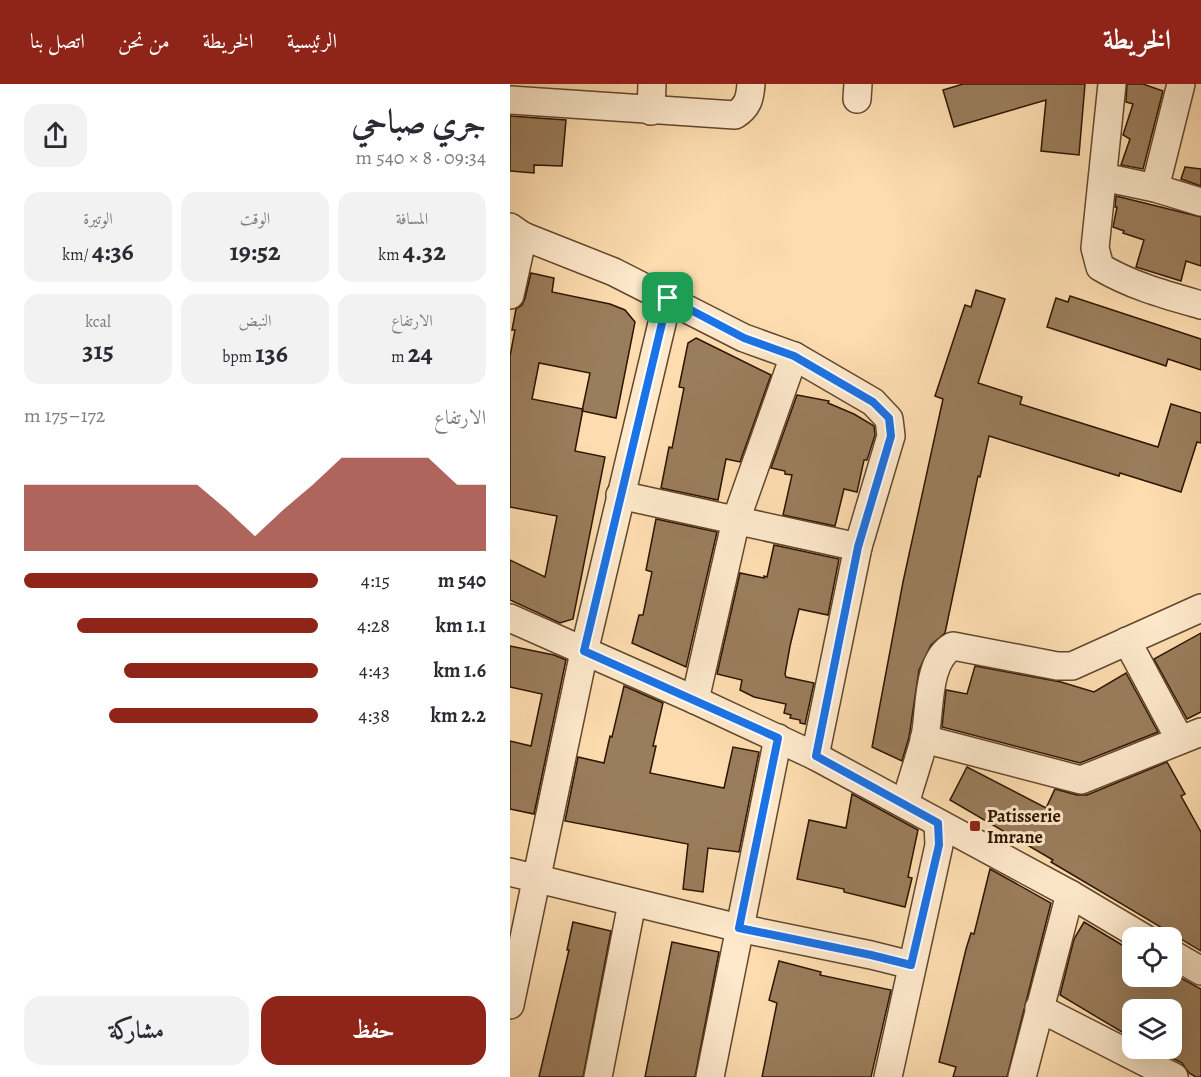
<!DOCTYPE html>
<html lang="ar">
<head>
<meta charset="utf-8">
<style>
	body { margin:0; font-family:Alegreya,Amiri,serif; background:#f2f2f3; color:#2b2b33; direction:rtl; height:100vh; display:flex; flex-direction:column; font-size:22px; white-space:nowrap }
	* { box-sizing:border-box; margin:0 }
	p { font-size:20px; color:#7c7c81 }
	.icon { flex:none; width:33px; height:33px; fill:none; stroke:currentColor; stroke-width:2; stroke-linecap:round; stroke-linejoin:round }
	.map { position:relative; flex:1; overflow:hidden; direction:ltr }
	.details { display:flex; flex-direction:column; background:#fff; width:510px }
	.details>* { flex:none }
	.tools { position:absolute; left:612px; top:843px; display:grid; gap:12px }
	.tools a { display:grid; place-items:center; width:60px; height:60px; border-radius:12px; background:#fff; box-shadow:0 6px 24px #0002; font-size:30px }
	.pin { position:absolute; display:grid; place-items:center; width:51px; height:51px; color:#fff; margin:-26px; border-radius:12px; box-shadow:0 3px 9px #0006 }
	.round { display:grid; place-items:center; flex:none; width:63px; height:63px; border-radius:18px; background:#f2f2f3 }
	.head { display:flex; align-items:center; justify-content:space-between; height:102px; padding:0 24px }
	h1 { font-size:33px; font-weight:600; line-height:45px }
	.stats { display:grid; grid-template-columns:repeat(3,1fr); gap:9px; height:102px; padding:6px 24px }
	.stats div { display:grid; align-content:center; border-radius:15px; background:#f2f2f3; text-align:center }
	.stats b { font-size:26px; font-weight:600 }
	.stats small { font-size:16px; font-weight:400 }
	.stats p { font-size:16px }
	.chart { height:168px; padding:12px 24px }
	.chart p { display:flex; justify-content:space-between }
	.chart svg { width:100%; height:108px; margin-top:6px; fill:#8f2418; opacity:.7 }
	.cta { display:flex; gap:12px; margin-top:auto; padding:12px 24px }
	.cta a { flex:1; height:69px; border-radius:18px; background:#8f2418; color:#fff; font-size:24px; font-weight:600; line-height:69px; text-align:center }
	.cta a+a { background:#f2f2f3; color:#2b2b33 }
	ul { padding:0 24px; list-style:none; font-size:20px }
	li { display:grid; grid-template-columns:96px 72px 1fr; align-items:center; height:45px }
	li i { height:15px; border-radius:8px; background:#8f2418 }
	header { display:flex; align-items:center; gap:36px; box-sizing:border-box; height:84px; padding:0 30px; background:#8f2418; color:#fff }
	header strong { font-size:28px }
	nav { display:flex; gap:33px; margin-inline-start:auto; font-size:21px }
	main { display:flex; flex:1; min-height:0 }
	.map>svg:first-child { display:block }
	.building { fill:#9a7d5c; stroke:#2f1500; stroke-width:1.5 }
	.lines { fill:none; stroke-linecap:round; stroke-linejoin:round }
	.street-casing { stroke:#62472c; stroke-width:30 }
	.street { stroke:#fee9cc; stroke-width:27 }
	.route-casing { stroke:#fff; stroke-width:12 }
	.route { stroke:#1a73e8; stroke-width:8 }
	.poi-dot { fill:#8f2418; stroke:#fee9cc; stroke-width:2 }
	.labels { text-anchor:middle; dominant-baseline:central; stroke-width:6; stroke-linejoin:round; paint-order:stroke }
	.poi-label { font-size:18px; font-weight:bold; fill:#2f1500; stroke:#fee9cc; text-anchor:start }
</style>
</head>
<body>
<header>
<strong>الخريطة</strong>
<nav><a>الرئيسية</a><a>الخريطة</a><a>من نحن</a><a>اتصل بنا</a></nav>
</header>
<main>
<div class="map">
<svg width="691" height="993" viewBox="0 0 691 993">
	<rect width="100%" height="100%" fill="#fdddb0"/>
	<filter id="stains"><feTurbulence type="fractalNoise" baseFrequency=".00333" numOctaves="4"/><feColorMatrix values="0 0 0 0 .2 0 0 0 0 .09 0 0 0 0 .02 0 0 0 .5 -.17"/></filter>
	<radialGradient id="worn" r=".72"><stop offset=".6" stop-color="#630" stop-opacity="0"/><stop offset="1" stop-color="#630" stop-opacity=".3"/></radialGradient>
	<g class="building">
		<polygon points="453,0 575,0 569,71 531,67 536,16 444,43 433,6"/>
		<polygon points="617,0 633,0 653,7 633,85 611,81 620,55 613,51 623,20 616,18"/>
		<polygon points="0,32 56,36 52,82 24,81 24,89 0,87"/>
		<polygon points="675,83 691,85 691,102 671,95"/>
		<polygon points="606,112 691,133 691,182 676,177 671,197 626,183 634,156 613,149 614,147 603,143 607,123 605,123"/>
		<polygon points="21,189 44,194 42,208 100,220 115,226 125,238 106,334 72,327 80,289 29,279 22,315 73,325 65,367 95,373 63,535 50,539 0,516 0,476 35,493 47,432 0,423 0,272 5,246 2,246 6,225 12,221 15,214"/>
		<polygon points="466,206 495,215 468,299 512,313 510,320 648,363 661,320 691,329 691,359 687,358 671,408 610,389 609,392 479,352 470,393 468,392 435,549 421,561 409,586 399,653 392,677 362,663 393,498 433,315 425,312 455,221 461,223"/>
		<polygon points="560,212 691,255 691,286 658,275 656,282 537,243 546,214 558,218"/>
		<polygon points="186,254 261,291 230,378 216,375 208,416 151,404 159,363 162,364 174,304 169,303 178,259"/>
		<polygon points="287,311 319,317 318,319 344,330 364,342 365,351 357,376 354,376 347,408 334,405 325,442 273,431 282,391 275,390 275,387 261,384"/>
		<polygon points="146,435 207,448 176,583 122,559 129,531 133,531 142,488 136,486"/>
		<polygon points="264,461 329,475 318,531 289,525 280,562 275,590 276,593 304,599 295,640 290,639 290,636 280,634 281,631 274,629 276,620 244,613 230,606 232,596 207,590 230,489 254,494 254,492 257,493"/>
		<polygon points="691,549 691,628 677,635 644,575"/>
		<polygon points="0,562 44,571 56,576 24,730 0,725 0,657 21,662 32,610 0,603"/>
		<polygon points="465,582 551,598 584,608 616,589 648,648 570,679 432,643 436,606 457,610"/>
		<polygon points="114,602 153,619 143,662 146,662 140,689 214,704 223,663 249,668 229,768 198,764 193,808 173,805 178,760 55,737 68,673 94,679 100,652 102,653"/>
		<polygon points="657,678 675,710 671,712 691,748 691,867 541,778 543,776 440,716 457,683 536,724 545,705 567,711 577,711"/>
		<polygon points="342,710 408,746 398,793 402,794 395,823 334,808 334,805 287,795 299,736 336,744"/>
		<polygon points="480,785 541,819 497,993 443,993 446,983 429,978 456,865 461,849 464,850"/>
		<polygon points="63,838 101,847 73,993 29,993 59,866 57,866"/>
		<polygon points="574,838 622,867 622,892 667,892 691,905 691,993 686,993 679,989 672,979 662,974 662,926 622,926 622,954 550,911 564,855"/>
		<polygon points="162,858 209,868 185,993 135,993"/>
		<polygon points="269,877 311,888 310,891 381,906 361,993 252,993 267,919 259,916"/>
	</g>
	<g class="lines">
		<g class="street-casing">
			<g id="street">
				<path d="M602,0L585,164L590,183C622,202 656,211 691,221"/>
				<polyline points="347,15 348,0"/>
				<path d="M0,16L225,31C238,23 240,14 241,0"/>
				<polyline points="141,27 142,0"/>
				<polyline points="593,93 645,104 691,118"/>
				<polyline points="645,104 671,0"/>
				<polyline points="0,143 13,152 104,188 234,254 284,272 363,318 379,335 381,352 348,463 305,672"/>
				<polyline points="0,211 13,152"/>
				<polyline points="110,411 348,463"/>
				<polyline points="0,534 185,616 305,672 560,810 634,854"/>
				<polyline points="617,557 670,656"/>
				<polyline points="185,616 226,436 284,272"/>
				<polyline points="414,655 571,696 691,648"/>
				<path d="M395,720C401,699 408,678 414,657C421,630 415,577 443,562L547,582H562L691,524"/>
				<polyline points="0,788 229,844 361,871 401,881"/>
				<polyline points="662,870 691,887"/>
				<polyline points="0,921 74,568 158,214"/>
				<polyline points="529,924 664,993"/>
				<polyline points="88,993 122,819"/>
				<polyline points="200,993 268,654"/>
				<polyline points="378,993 429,761 428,739"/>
				<polyline points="512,993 560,810"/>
			</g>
		</g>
		<use href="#street" class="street"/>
	</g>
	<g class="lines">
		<g class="route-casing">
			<polygon id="route" points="158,214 234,254 284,272 363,318 379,334 381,352 348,463 306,672 428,739 429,761 401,881 361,871 229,844 268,654 74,567"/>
		</g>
		<use href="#route" class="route"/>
	</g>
	<rect class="poi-dot" x="459" y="736" width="12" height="12" rx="3"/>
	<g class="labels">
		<g class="poi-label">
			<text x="477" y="732">Patisserie<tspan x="477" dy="21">Imrane</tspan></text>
		</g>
	</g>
	<rect width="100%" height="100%" filter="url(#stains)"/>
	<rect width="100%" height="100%" fill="url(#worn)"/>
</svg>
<div class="tools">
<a><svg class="icon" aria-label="locate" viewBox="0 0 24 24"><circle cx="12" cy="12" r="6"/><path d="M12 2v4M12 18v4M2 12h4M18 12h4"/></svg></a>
<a><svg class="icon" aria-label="layers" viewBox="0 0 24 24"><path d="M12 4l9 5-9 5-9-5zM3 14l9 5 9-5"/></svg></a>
</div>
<div class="pin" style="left:158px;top:214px;background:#1e9e55"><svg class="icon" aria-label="arrive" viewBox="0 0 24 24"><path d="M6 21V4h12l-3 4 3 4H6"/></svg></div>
</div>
<section class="details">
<div class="head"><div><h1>جري صباحي</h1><p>09:34 · 8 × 540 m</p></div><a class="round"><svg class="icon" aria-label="share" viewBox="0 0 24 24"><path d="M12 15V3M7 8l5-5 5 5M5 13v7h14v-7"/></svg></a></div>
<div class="stats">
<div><p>المسافة</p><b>4.32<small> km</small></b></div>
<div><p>الوقت</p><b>19:52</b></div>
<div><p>الوتيرة</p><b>4:36<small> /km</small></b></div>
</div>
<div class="stats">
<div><p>الارتفاع</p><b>24<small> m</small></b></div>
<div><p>النبض</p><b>136<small> bpm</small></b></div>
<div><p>kcal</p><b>315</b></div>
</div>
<div class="chart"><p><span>الارتفاع</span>172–175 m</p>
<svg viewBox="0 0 160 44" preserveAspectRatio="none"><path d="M0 44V17L10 17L20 17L30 17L40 17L50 17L60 17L70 27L80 38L90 27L100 17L110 6L120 6L130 6L140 6L150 17L160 17V44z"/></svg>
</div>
<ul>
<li><b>540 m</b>4:15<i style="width:100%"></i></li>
<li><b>1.1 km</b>4:28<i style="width:82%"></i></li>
<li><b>1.6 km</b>4:43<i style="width:66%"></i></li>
<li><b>2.2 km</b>4:38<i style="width:71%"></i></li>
</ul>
<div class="cta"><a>حفظ</a><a>مشاركة</a></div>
</section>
</main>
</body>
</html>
